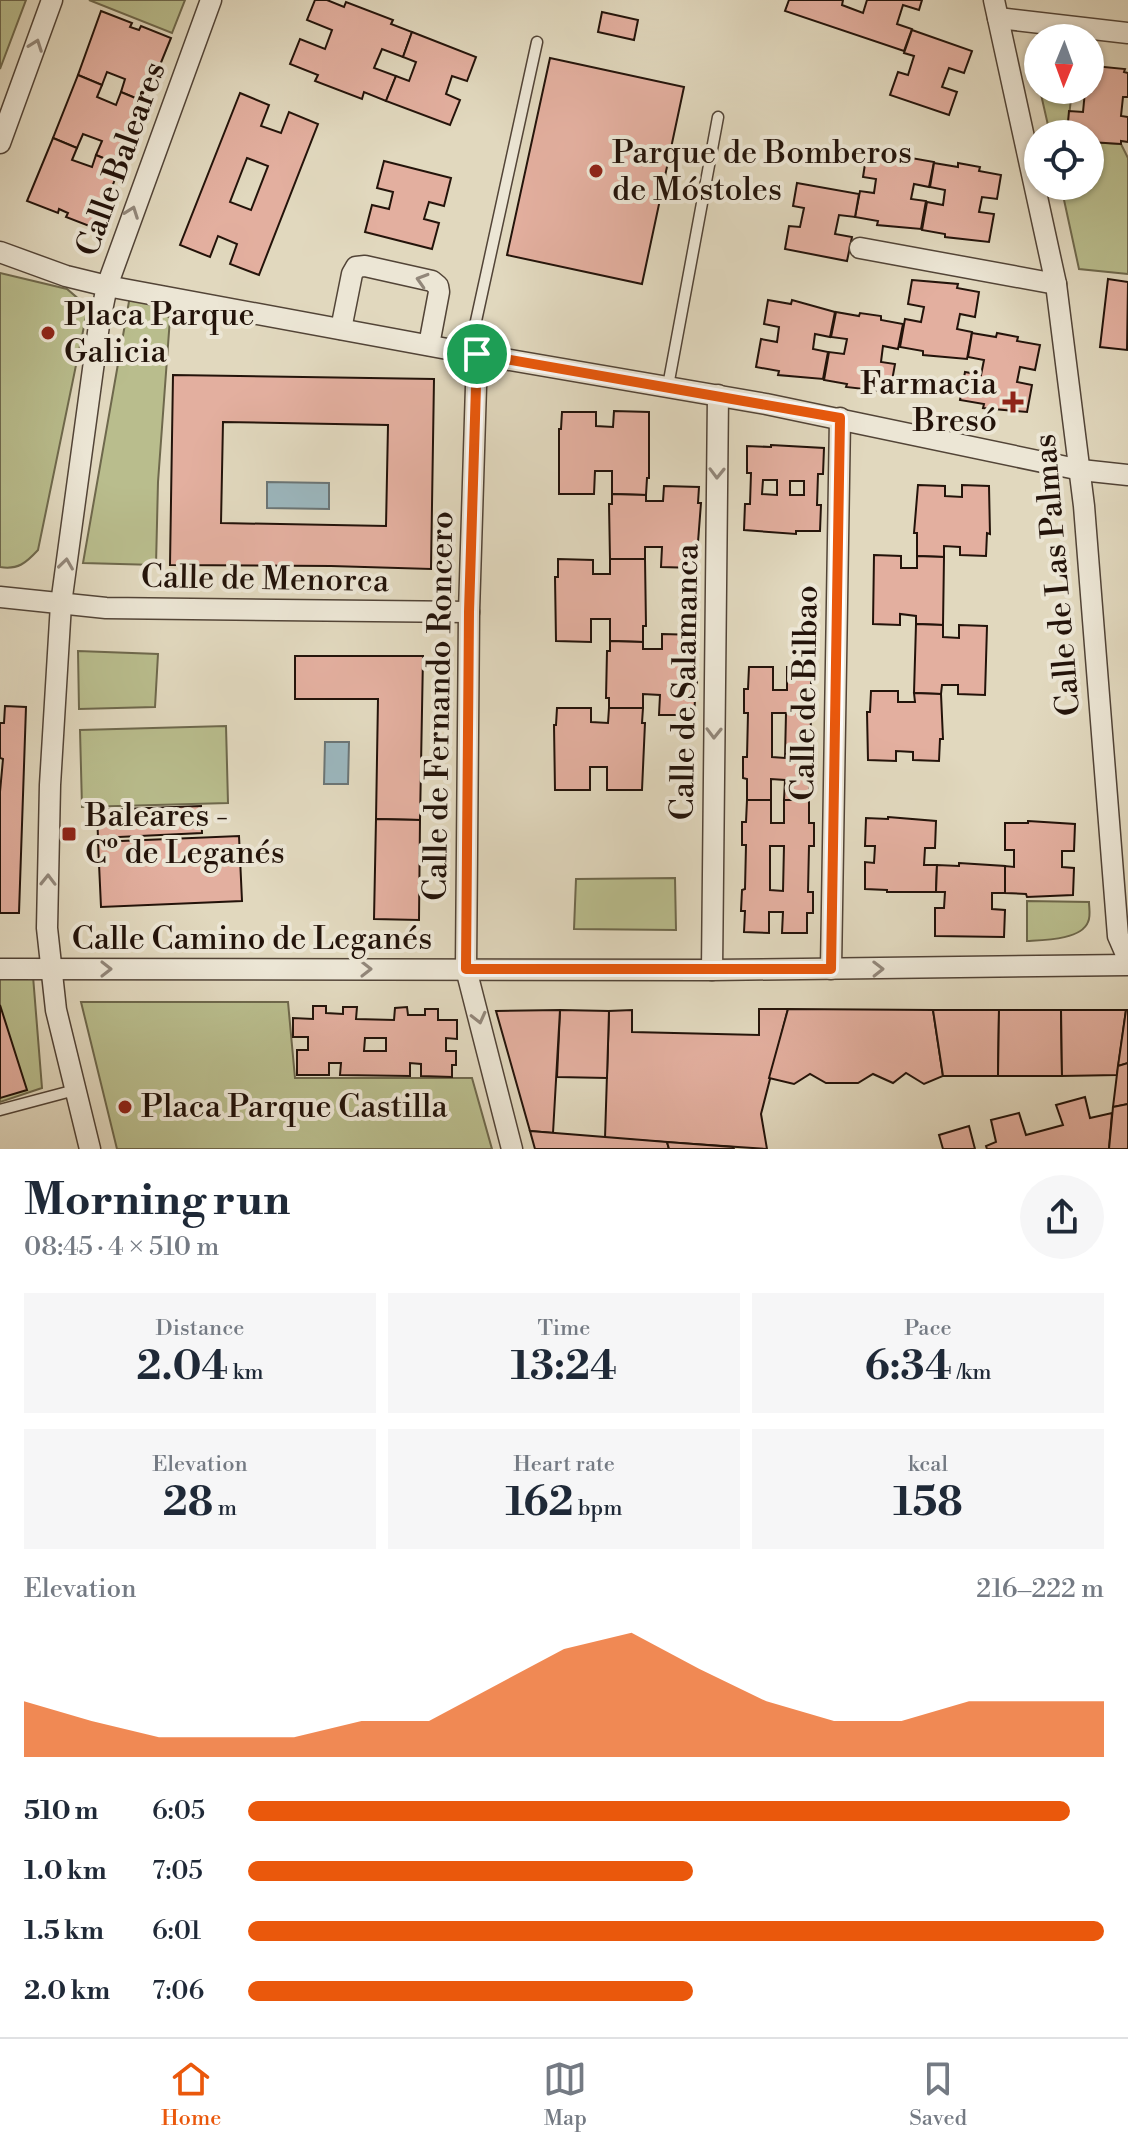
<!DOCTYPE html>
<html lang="en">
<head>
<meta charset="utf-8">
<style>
	body { margin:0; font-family:"Libre Bodoni",serif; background:#f6f6f7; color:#1f2937; height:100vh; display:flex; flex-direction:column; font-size:30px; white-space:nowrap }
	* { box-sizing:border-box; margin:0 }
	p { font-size:26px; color:#747a83 }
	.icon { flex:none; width:44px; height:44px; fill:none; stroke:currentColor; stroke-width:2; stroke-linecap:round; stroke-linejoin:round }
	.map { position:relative; height:1149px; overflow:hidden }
	.panel { display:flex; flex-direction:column; background:#fff; flex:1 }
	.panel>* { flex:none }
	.needle { width:52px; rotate:181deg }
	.tools { position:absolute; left:1024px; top:24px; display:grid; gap:16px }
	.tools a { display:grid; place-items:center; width:80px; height:80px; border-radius:50%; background:#fff; box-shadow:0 2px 6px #0004; font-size:40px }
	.pin { position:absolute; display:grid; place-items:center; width:68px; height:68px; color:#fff; margin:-34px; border:4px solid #fff; border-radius:50%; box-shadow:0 2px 8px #0007 }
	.round { display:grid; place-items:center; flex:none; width:84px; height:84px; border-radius:42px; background:#f6f6f7 }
	.head { display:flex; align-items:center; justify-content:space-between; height:136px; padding:0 24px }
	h1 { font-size:44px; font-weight:800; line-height:60px }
	.metrics { display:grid; grid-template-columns:repeat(3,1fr); gap:12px; height:136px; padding:8px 24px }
	.metrics div { display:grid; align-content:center; border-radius:0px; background:#f6f6f7; text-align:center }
	.metrics b { font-size:40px; font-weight:800 }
	.metrics small { font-size:22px; font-weight:400 }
	.metrics p { font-size:22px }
	.chart { height:224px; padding:16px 24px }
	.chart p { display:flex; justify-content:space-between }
	.chart svg { width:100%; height:144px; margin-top:8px; fill:#ea580c; opacity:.7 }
	ul { padding:0 24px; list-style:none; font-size:26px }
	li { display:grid; grid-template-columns:128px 96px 1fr; align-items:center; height:60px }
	li i { height:20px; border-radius:10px; background:#ea580c }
	.tab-bar { display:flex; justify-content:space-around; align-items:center; height:112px; border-top:2px solid #e0e1e3; background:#fff; font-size:22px; color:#747a83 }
	.tab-bar a { display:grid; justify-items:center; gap:4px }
	.tab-bar .active { color:#ea580c }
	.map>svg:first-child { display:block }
	.green { fill:#b9bd8d; stroke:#6e684c; stroke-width:2 }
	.water { fill:#9bb6bd; stroke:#6b7575; stroke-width:2 }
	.building { fill:#e3af9f; stroke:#23130a; stroke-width:2; fill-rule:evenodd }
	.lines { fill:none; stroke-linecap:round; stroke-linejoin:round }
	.service-casing { stroke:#524437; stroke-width:13 }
	.minor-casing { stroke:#524437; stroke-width:23 }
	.service { stroke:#ece6d5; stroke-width:10 }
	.minor { stroke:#ece6d5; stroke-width:20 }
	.oneway { stroke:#92877a }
	.route-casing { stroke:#fff; stroke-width:16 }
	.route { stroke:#ea580c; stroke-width:10 }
	.poi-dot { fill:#8f2418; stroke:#ece6d5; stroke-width:3 }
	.labels { text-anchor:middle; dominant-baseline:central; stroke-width:8; stroke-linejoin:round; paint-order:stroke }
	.poi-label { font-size:32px; fill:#23130a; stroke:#ece6d5; text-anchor:start }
	.street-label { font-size:32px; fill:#23130a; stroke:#ece6d5 }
</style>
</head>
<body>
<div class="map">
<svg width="1128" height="1149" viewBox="0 0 1128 1149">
	<rect width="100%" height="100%" fill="#e1d8be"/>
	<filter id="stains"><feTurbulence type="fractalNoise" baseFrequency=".0025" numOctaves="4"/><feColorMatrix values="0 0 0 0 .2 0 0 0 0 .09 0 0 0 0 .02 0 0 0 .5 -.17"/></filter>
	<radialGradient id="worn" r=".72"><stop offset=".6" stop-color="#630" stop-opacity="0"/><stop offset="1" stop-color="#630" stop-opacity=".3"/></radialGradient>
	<g class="green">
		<polygon points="0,0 26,0 0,69"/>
		<polygon points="89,0 185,0 172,33"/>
		<polygon points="1040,90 1072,90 1067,134 1050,134"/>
		<polygon points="1090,142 1121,144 1128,158 1128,274 1079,269 1061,186 1090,186"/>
		<path d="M0,273L67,289L88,307L38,550C26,563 18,570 0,567Z"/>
		<polygon points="131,290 170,318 158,482 156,565 83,563"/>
		<polygon points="78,651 158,654 155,707 79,709"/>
		<polygon points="226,726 228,803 82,807 80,730"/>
		<polygon points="675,878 676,930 574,929 576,879"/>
		<path d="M1027,901L1089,902C1089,908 1091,916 1088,922C1081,940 1043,940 1027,941Z"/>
		<polygon points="33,976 42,1088 0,1102 0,978"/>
		<polygon points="81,1002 288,1002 295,1078 472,1078 492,1149 117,1149"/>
	</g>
	<g class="water">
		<polygon points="267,482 329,483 329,509 267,508"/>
		<polygon points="325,742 349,742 348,784 324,784"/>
	</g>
	<g class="building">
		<polygon points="315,0 327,0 344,7 346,2 393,20 391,24 412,32 403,57 382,49 374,68 396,76 386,101 364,92 362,99 315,81 318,75 290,64 300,39 325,49 332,30 307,20"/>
		<polygon points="789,0 843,0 842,5 863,13 867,0 922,0 919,10 903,5 897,24 912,29 904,51 785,11"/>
		<polygon points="101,11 132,23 130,27 139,30 141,26 171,38 145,102 121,92 125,79 107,72 102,85 78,75"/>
		<polygon points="602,12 638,20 634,40 598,32"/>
		<polygon points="912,30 972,51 964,73 949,68 942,87 957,92 949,115 890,95 898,72 908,75 914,56 904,53"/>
		<polygon points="412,32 476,57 467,81 452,76 446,94 460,100 450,125 386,101 396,76 409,81 416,62 403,57"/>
		<polygon points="550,58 684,87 642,284 507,255"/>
		<polygon points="1094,66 1125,69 1124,72 1128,73 1128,97 1123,97 1121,116 1128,117 1128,142 1121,141 1121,144 1090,142 1090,134 1067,134 1069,111 1083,112 1085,91 1073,90 1090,90 1090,68"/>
		<polygon points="78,75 102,85 97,97 116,105 121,92 145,102 120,165 96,155 102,141 83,134 77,148 53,138"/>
		<path d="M240,93L269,105L261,126L281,133L289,112L318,124L259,275L230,264L237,244L218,236L210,257L180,245ZM247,158L268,166L251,210L230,202Z"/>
		<polygon points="53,138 77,148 72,160 92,167 96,155 120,165 97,229 66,217 68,213 59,209 58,213 27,201"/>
		<polygon points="891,150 912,154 911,158 934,162 929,187 914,184 911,199 926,201 921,229 877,225 878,221 855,217 860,191 874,193 876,179 863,177 867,151 890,154"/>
		<polygon points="384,161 451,178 444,206 429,202 424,219 439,223 432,249 365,232 372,205 389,209 393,192 377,188"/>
		<polygon points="934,163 958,167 958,163 980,167 979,171 1001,175 997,199 982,197 979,212 994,214 989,242 945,237 945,234 922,230 927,202 943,205 945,190 930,187"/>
		<polygon points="797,183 859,194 855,217 839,215 835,234 852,237 847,261 785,249 789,226 800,227 804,208 793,206"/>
		<polygon points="1108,279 1128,282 1127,350 1100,347"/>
		<polygon points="912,280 958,284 957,288 979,292 975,317 960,314 957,329 972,332 967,359 923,355 923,351 900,347 905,319 921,322 924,307 908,304"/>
		<polygon points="768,300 791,304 792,300 835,312 830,337 815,334 813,349 828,352 823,379 778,375 779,371 756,367 761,339 777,342 779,327 764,324"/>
		<polygon points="836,312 859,316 860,313 881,316 881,320 903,324 898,349 883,346 881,362 895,364 890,392 846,387 847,384 824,380 829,352 844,354 847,339 831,337"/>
		<polygon points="972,333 996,337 997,333 1018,337 1017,341 1040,345 1035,370 1020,367 1017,382 1032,385 1027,412 983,408 984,404 960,400 965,372 981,375 984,360 968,357"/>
		<path d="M173,375L434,379L431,569L331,566L170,565ZM223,422L388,425L386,526L221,523Z"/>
		<polygon points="614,411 649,412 649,478 647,478 646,495 612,494 612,471 595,471 594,494 559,494 559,429 561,429 562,412 596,412 596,426 613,427"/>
		<path d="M771,445L824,448L823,474H818L817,505H821L820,531H796V534L744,530L745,504H750L751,473H747V446L771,447ZM763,480H777V495L762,494ZM790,481H804V495H790Z"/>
		<polygon points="918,485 945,486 945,496 962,497 962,485 989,486 990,534 987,533 986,556 960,555 960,547 944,546 944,557 917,556 917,533 914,533"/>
		<polygon points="664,486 699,487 698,503 701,503 696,568 661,567 662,547 645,547 645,559 610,559 609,504 612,504 612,494 646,495 646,501 663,501"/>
		<polygon points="874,555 901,556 901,568 917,568 917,556 944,557 943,625 916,624 916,616 900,614 900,625 873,624"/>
		<polygon points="558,559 593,560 593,574 610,574 610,559 645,559 646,626 643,626 643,642 610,641 610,619 591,619 591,642 556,641 555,577 558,577"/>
		<polygon points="916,624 943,625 943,637 959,638 959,625 987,626 985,695 958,694 958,685 942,685 941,694 914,693"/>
		<polygon points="662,634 697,635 697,700 695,700 694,715 659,715 660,695 643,694 643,708 609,708 609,698 606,698 607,651 610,651 610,641 643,642 643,649 662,649"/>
		<polygon points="295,656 423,656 420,820 376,819 378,699 295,699"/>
		<path d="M749,667H773V690H787V667L811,668V690H816V713H811L810,759H815V781L810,780L809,800H784L785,780L771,779V800H747V779L743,778V757H747L748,713H744V689H748ZM772,713H786L785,758L772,757Z"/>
		<polygon points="871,691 898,691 898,702 915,702 914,693 941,694 943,739 940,739 939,761 913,760 913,752 896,751 896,761 868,760 867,712 870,712"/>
		<polygon points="5,706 26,707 19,913 0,913 0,792 3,759 0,758 0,723 4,723"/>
		<polygon points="557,708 591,708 591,722 608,723 609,708 643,708 642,723 645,723 642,790 607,790 607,767 590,767 590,790 555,790 554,725 556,725"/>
		<path d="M747,800H771V823H784V800H809V823H814V846H809L808,892H813V913H807V933H782L783,912H769V933L744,932L745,911H741L742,890L745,889L746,845H742V822H746ZM770,846H784L783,891L770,890Z"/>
		<polygon points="201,806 202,833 98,838 97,810"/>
		<polygon points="888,817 936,821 935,848 925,848 924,865 937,865 936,892 887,892 887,890 865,889 865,862 874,863 875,846 865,846 866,818 888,819"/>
		<polygon points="376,819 420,820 419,920 374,919"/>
		<polygon points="1028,821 1075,824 1074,851 1062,851 1062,867 1074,868 1073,895 1027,897 1026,894 1005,893 1005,866 1014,867 1014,850 1005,850 1005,823 1028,823"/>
		<polygon points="239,836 242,901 101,907 98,842"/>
		<polygon points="959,863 1005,866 1005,893 992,893 992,909 1005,910 1004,937 935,936 935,908 944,908 945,892 936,892 937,865 959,866"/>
		<polygon points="0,1005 27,1090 0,1098"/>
		<path d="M313,1006H326V1013L343,1014V1007H357L356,1019L394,1020L395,1008L407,1007L408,1015H425V1009H438V1020H457V1039L446,1038V1051H456V1065H452V1077L421,1076V1064L410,1063V1076L340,1075L341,1063H329V1075H297V1050H308V1037H293V1018L313,1019ZM365,1038H386V1051H364Z"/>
		<polygon points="759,1009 788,1009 761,1114 767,1149 605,1138 609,1011 632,1010 632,1032 759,1035"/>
		<polygon points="788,1009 933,1010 943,1076 924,1084 906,1073 893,1083 873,1074 858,1083 826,1083 810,1074 794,1084 769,1078"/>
		<polygon points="560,1010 609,1011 607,1078 557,1077"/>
		<polygon points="560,1010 553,1133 530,1131 496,1011"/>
		<polygon points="933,1010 999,1010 998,1076 943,1076"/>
		<polygon points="999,1010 1061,1010 1062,1076 998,1076"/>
		<polygon points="1061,1010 1126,1010 1117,1075 1062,1076"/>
		<polygon points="1126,1010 1128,1010 1128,1063 1118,1066"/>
		<polygon points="1128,1063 1128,1104 1113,1107 1118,1066"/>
		<polygon points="1085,1097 1090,1118 1112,1113 1109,1149 987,1149 986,1146 996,1142 991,1120 1019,1113 1026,1135 1063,1125 1056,1105"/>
		<polygon points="1128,1104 1128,1149 1109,1149 1113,1107"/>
		<polygon points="969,1126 975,1149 943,1149 939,1135"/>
		<polygon points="530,1131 667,1142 669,1149 535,1149"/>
		<polygon points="667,1142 733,1147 734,1149 669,1149"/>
	</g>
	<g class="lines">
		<g class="service-casing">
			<g id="service">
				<polyline points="469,353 537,42"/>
				<polyline points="668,386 718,117"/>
				<polyline points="0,1110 75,1090"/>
			</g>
		</g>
		<g class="minor-casing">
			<g id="minor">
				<polyline points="994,0 1056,284 1084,506 1118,936 1128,959"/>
				<polyline points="998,18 1128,33"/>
				<polyline points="0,143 52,0"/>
				<polyline points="860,248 1056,284"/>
				<polyline points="0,252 66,276 107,286 469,353 766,404 1081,470 1128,475"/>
				<polyline points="341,329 352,274 356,267 365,266 432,281 438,286 439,292 429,345"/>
				<polyline points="477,354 469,612 466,969 512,1149"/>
				<polyline points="0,597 106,608 469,612"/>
				<polyline points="0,969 712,970 1128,965"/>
				<polyline points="831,969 840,418"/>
				<polyline points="712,970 718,395"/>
				<polyline points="90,1149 56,1010 47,928 50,785 61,604 99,325 107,286 211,0"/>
			</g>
		</g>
		<use href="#service" class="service"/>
		<use href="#minor" class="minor"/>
	</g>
	<defs><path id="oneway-chevron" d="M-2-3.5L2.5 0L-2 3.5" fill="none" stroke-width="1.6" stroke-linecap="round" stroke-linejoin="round" transform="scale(2)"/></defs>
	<g class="oneway">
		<use href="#oneway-chevron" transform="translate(36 45) rotate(-70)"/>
		<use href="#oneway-chevron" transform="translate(132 212) rotate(-70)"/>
		<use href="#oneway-chevron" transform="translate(422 280) rotate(-163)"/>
		<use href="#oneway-chevron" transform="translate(717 473) rotate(91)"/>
		<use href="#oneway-chevron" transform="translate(66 564) rotate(-82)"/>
		<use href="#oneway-chevron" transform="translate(714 733) rotate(91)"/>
		<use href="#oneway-chevron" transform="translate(48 880) rotate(-89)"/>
		<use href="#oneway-chevron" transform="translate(106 969)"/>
		<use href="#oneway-chevron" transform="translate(366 969)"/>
		<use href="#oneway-chevron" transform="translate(878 969) rotate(-1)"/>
		<use href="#oneway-chevron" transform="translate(479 1018) rotate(76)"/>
	</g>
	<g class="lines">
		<g class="route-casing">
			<polygon id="route" points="477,354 840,418 831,969 466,969 469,612"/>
		</g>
		<use href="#route" class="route"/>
	</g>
	<g class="poi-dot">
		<circle cx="596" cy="171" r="8"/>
		<circle cx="48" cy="333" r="8"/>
		<path d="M1009 390h8v8h8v8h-8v8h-8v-8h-8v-8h8z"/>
		<rect x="61" y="826" width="16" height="16" rx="4"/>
		<circle cx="125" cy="1107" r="8"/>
	</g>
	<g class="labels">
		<g class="poi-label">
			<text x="612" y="153">Parque de Bomberos<tspan x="612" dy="37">de Móstoles</tspan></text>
			<text x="64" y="315">Placa Parque<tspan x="64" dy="37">Galicia</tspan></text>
			<text x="997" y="384" text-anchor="end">Farmacia<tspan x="997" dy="37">Bresó</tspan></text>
			<text x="85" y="816">Baleares -<tspan x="85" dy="37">Cº de Leganés</tspan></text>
			<text x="141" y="1107">Placa Parque Castilla</text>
		</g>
		<g class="street-label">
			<text transform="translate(121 159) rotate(-70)">Calle Baleares</text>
			<text transform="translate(1057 575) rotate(-95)">Calle de Las Palmas</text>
			<text transform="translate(265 579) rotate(1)">Calle de Menorca</text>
			<text transform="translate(685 682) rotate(-89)">Calle de Salamanca</text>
			<text transform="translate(805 693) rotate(-89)">Calle de Bilbao</text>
			<text transform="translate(439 706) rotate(-89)">Calle de Fernando Roncero</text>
			<text x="252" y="939">Calle Camino de Leganés</text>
		</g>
	</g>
	<rect width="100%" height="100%" filter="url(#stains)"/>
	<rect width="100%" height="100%" fill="url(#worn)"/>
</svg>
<div class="tools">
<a><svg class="needle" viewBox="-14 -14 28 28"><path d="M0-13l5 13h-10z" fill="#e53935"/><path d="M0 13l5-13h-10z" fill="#747a83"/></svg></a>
<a><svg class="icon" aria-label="locate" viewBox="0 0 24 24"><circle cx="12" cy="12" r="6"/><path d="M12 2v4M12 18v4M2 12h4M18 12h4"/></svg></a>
</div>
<div class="pin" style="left:477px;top:354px;background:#1e9e55"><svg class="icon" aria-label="arrive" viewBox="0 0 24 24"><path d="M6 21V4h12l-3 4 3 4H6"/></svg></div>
</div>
<section class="panel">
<div class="head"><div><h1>Morning run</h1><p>08:45 · 4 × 510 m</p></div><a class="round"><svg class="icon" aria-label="share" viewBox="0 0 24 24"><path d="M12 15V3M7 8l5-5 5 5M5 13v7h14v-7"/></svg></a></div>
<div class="metrics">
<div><p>Distance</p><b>2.04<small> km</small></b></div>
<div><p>Time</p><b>13:24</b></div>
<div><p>Pace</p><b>6:34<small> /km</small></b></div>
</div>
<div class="metrics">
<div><p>Elevation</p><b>28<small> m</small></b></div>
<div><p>Heart rate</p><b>162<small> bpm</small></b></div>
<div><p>kcal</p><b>158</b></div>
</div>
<div class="chart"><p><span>Elevation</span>216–222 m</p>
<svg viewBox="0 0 160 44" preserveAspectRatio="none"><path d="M0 44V27L10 33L20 38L30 38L40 38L50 33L60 33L70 22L80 11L90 6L100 17L110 27L120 33L130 33L140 27L150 27L160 27V44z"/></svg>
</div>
<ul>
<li><b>510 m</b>6:05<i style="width:96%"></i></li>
<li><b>1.0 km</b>7:05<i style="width:52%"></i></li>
<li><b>1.5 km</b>6:01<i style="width:100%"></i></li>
<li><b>2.0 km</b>7:06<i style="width:52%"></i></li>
</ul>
</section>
<nav class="tab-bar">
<a class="active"><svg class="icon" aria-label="home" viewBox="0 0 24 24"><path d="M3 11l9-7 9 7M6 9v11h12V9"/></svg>Home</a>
<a><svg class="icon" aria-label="map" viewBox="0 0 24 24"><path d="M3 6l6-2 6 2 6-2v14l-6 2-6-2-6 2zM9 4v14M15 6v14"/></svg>Map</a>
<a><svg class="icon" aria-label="saved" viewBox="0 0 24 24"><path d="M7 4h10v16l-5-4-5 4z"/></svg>Saved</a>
</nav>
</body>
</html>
